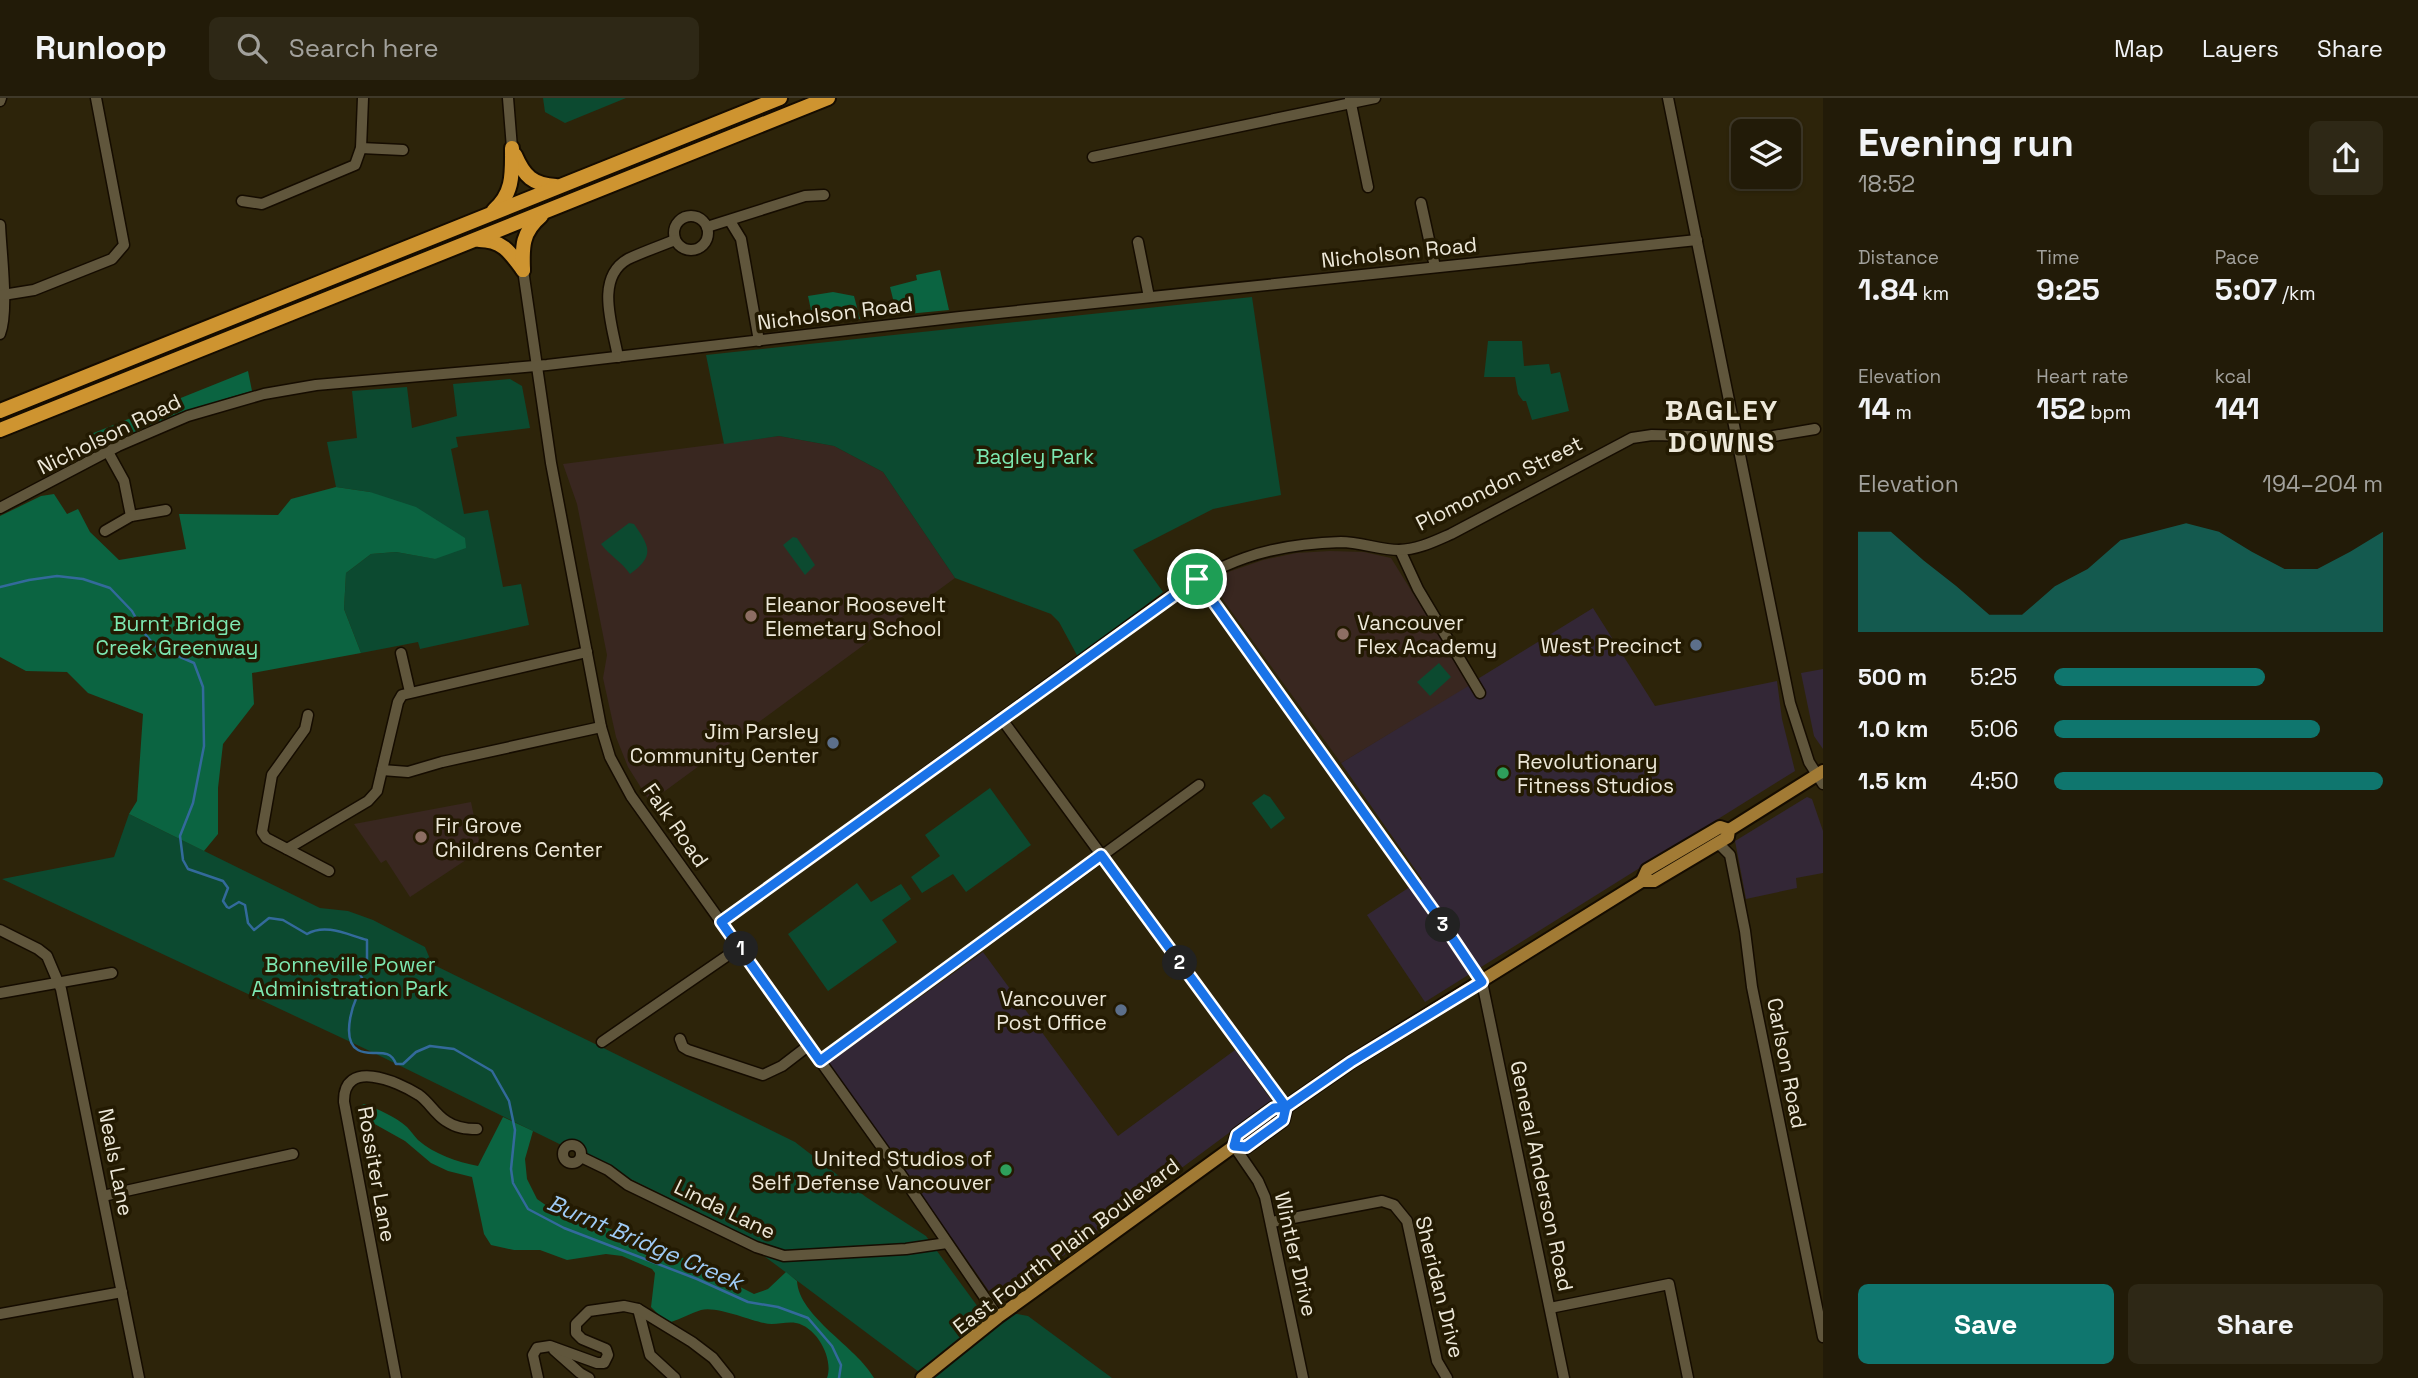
<!DOCTYPE html>
<html lang="en">
<head>
<meta charset="utf-8">
<style>
	body { margin:0; font-family:"Space Grotesk",sans-serif; background:#2e2816; color:#f1f3f6; height:100vh; display:flex; flex-direction:column; font-size:26px; white-space:nowrap }
	* { box-sizing:border-box; margin:0 }
	p { font-size:23px; color:#a2a19c }
	.icon { flex:none; width:38px; height:38px; fill:none; stroke:currentColor; stroke-width:2; stroke-linecap:round; stroke-linejoin:round }
	.map { position:relative; flex:1; overflow:hidden }
	.sheet { display:flex; flex-direction:column; background:#221b08; width:595px }
	.sheet>* { flex:none }
	.controls { position:absolute; left:1731px; top:21px; display:grid; gap:14px }
	.controls a { display:grid; place-items:center; width:70px; height:70px; border-radius:10px; background:#221b08; box-shadow:0 2px 5px #0004,0 0 0 2px #3f3929; font-size:35px }
	.pin { position:absolute; display:grid; place-items:center; width:60px; height:60px; color:#fff; margin:-30px; border:4px solid #fff; border-radius:50%; box-shadow:0 2px 7px #0007 }
	.km { position:absolute; width:35px; height:35px; margin:-18px; border-radius:50%; background:#222; color:#fff; font-size:19px; line-height:35px; text-align:center }
	.round { display:grid; place-items:center; flex:none; width:74px; height:74px; border-radius:10px; background:#2e2816 }
	.summary { display:flex; align-items:center; justify-content:space-between; height:119px; padding:0 35px }
	h1 { font-size:38px; font-weight:700; line-height:52px }
	.metrics { display:grid; grid-template-columns:repeat(3,1fr); gap:10px; height:119px; padding:7px 35px }
	.metrics div { display:grid; align-content:center }
	.metrics b { font-size:30px; font-weight:700 }
	.metrics small { font-size:19px; font-weight:400 }
	.metrics p { font-size:19px }
	.chart { height:196px; padding:14px 35px }
	.chart p { display:flex; justify-content:space-between }
	.chart svg { width:100%; height:126px; margin-top:7px; fill:#0f766e; opacity:.7 }
	.primary-button { display:flex; gap:14px; margin-top:auto; padding:14px 35px }
	.primary-button a { flex:1; height:80px; border-radius:10px; background:#0f766e; color:#fff; font-size:28px; font-weight:700; line-height:80px; text-align:center }
	.primary-button a+a { background:#2e2816; color:#f1f3f6 }
	ul { padding:0 35px; list-style:none; font-size:23px }
	li { display:grid; grid-template-columns:112px 84px 1fr; align-items:center; height:52px }
	li i { height:18px; border-radius:9px; background:#0f766e }
	header { display:flex; align-items:center; gap:42px; box-sizing:border-box; height:98px; padding:0 35px; background:#221b08; border-bottom:2px solid #3f3929 }
	header strong { font-size:33px }
	nav { display:flex; gap:38px; margin-inline-start:auto; font-size:24px }
	.search { width:490px; height:63px; background:#2e2816; display:flex; align-items:center; gap:18px; box-sizing:border-box; padding:0 24px; border-radius:10px; color:#a2a19c; font-size:26px }
	main { display:flex; flex:1; min-height:0 }
	.map>svg:first-child { display:block }
	.commercial { fill:#332736 }
	.education { fill:#392720 }
	.green { fill:#0c4a30 }
	.forest { fill:#0b6441 }
	.lines { fill:none; stroke-linecap:round; stroke-linejoin:round }
	.stream { stroke:#336a9b; stroke-width:2.5 }
	.minor-casing { stroke:#150c00; stroke-width:13 }
	.major-casing { stroke:#150c00; stroke-width:16 }
	.highway-casing { stroke:#150c00; stroke-width:18 }
	.minor { stroke:#60563c; stroke-width:10 }
	.major { stroke:#a27b35; stroke-width:12 }
	.highway { stroke:#ce9430; stroke-width:14 }
	.route-casing { stroke:#fff; stroke-width:14 }
	.route { stroke:#1a73e8; stroke-width:9 }
	.education-dot { fill:#8d6e63; stroke:#231a02; stroke-width:2.5 }
	.service-dot { fill:#5c6f8a; stroke:#231a02; stroke-width:2.5 }
	.leisure-dot { fill:#2e9e5b; stroke:#231a02; stroke-width:2.5 }
	.labels { text-anchor:middle; dominant-baseline:central; stroke-width:7; stroke-linejoin:round; paint-order:stroke }
	.street-label { font-size:21px; fill:#ede8d9; stroke:#231a02 }
	.park-label { font-size:21px; fill:#7de8b2; stroke:#231a02 }
	.poi-label { font-size:21px; fill:#ede8d9; stroke:#231a02; text-anchor:start }
	.water-label { font-size:23px; font-style:italic; fill:#9ecaf5; stroke:#231a02 }
	.district-label { font-size:28px; font-weight:bold; letter-spacing:2px; fill:#ede8d9; stroke:#231a02 }
</style>
</head>
<body>
<header>
<strong>Runloop</strong>
<div class="search"><svg class="icon" aria-label="search" viewBox="0 0 24 24"><circle cx="10" cy="10" r="6"/><path d="M15 15l6 6"/></svg>Search here</div>
<nav><a>Map</a><a>Layers</a><a>Share</a></nav>
</header>
<main>
<div class="map">
<svg width="1823" height="1280" viewBox="0 0 1823 1280">
	<rect width="100%" height="100%" fill="#2d240a"/>
	<g class="commercial">
		<polygon points="1593,510 1655,608 1777,583 1782,621 1795,673 1425,904 1367,817 1422,781 1341,665"/>
		<polygon points="1823,571 1823,651 1814,638 1801,575"/>
		<polygon points="1807,699 1812,701 1823,733 1823,775 1796,780 1797,790 1746,801 1735,743"/>
		<polygon points="983,854 1118,1038 1235,952 1272,1003 998,1206 829,965"/>
	</g>
	<g class="education">
		<polygon points="779,338 834,348 883,374 955,480 650,704 628,669 616,639 603,580 607,557 577,406 563,366"/>
		<polygon points="1330,453 1364,454 1391,460 1470,587 1341,665 1211,485 1231,473 1263,462 1296,455"/>
		<polygon points="471,704 481,752 410,799 386,762 381,765 354,726"/>
	</g>
	<g class="green">
		<polygon points="543,0 626,0 565,25 545,14"/>
		<polygon points="1252,199 1281,397 1213,411 1133,452 1163,494 1078,559 1059,524 1051,516 955,480 883,374 834,348 779,338 724,346 706,257"/>
		<polygon points="1488,243 1522,243 1524,268 1549,266 1551,276 1560,274 1569,313 1532,322 1526,303 1523,303 1518,296 1515,279 1484,279"/>
		<polygon points="510,281 522,288 530,330 456,339 458,349 451,351 464,416 488,412 503,489 521,486 529,527 420,551 418,544 361,555 344,511 346,475 371,456 396,454 436,461 370,394 336,389 327,344 357,340 352,293 407,289 412,330 457,318 453,286"/>
		<path d="M629,425L634,426C650,449 655,458 630,476C621,463 610,458 601,446Z"/>
		<polygon points="793,439 797,440 815,467 805,477 783,447"/>
		<polygon points="1439,565 1451,579 1430,598 1417,584"/>
		<polygon points="990,690 1031,747 966,794 953,776 922,795 911,779 940,758 925,737"/>
		<polygon points="1264,696 1270,699 1285,720 1271,731 1252,705"/>
		<polygon points="129,716 320,810 348,813 373,822 425,849 432,866 795,1044 866,1099 926,1138 978,1209 1028,1218 1112,1280 927,1280 720,1125 372,954 2,781 114,759"/>
		<polygon points="857,785 871,804 901,786 911,801 882,822 897,844 828,893 788,836"/>
	</g>
	<g class="forest">
		<polygon points="940,172 949,212 897,217 890,189 917,182 916,177"/>
		<polygon points="833,194 854,198 860,221 814,226 808,198"/>
		<path d="M248,273L252,293C196,308 144,330 91,354L86,338Z"/>
		<polygon points="336,389 370,394 416,409 465,440 466,450 435,461 396,454 371,456 346,475 344,511 361,555 252,575 254,606 223,646 218,690 218,736 204,753 129,716 137,703 143,616 88,595 67,574 26,573 0,559 0,418 41,398 54,396 67,416 78,411 90,434 119,462 186,451 179,416 278,417 291,401"/>
		<path d="M364,1006C380,1012 394,1018 407,1029C411,1033 414,1038 418,1042C434,1056 457,1064 478,1068L503,1019L533,1033L525,1061L527,1081L537,1101L557,1115L617,1133L663,1150L754,1196L768,1191L786,1174L797,1183C799,1219 857,1249 874,1280H827C834,1261 817,1229 796,1225C786,1223 774,1228 764,1225C748,1222 717,1208 701,1212C691,1215 681,1221 671,1224L660,1218L651,1209L655,1175L652,1171L622,1158L606,1156L567,1162L540,1152H514L491,1147L484,1136L472,1079L448,1073L431,1065L405,1043L371,1024L365,1025L360,1022L357,1010Z"/>
	</g>
	<g class="lines">
		<path class="stream" d="M0,489L29,482L57,478L83,481L110,490L132,513L145,536L155,548L194,565L203,589L204,648L193,705L180,738L183,762L188,771L223,783L228,790L223,803L227,809L229,810L239,804L245,807L248,825L254,832L269,820L283,822L307,836C326,825 348,837 367,842V863L359,874L365,886C353,898 340,942 358,952C371,960 389,947 396,966H403L416,954L430,948L454,951L492,973L509,1003L515,1032L511,1071L513,1085L528,1111L564,1130L697,1181L748,1204L778,1209L808,1220L832,1248L841,1267L839,1280"/>
		<g class="minor-casing">
			<g id="minor">
				<polyline points="508,0 512,50"/>
				<polyline points="1668,0 1790,605 1809,664 1823,686"/>
				<polyline points="1350,1 1368,89"/>
				<polyline points="0,3 1,0"/>
				<polyline points="361,50 403,52"/>
				<polyline points="1093,59 1375,0"/>
				<polyline points="242,103 262,106 355,67 361,50 363,0"/>
				<polyline points="1421,105 1435,169"/>
				<circle cx="691" cy="135" r="17"/>
				<polyline points="730,123 741,141 759,243"/>
				<path d="M0,127C1,154 9,213 0,236"/>
				<polyline points="707,129 805,98 824,97"/>
				<polyline points="1138,144 1149,199"/>
				<polyline points="523,172 551,365 601,629 610,659 631,698 891,1062 998,1219"/>
				<polyline points="3,197 34,192 112,161 124,147 96,0"/>
				<path d="M618,259C613,229 594,180 628,161C643,154 660,148 675,142"/>
				<polyline points="108,354 124,383 131,418"/>
				<polyline points="0,410 118,348 188,318 264,296 316,287 547,267 960,219 1697,142"/>
				<polyline points="105,433 131,418 166,412"/>
				<polyline points="1400,452 1418,491 1480,595"/>
				<polyline points="1197,481 1423,798 1482,884 1564,1280"/>
				<polyline points="401,555 410,594"/>
				<polyline points="308,617 305,631 272,677 262,734 266,740 329,773"/>
				<polyline points="1001,620 1286,1009"/>
				<polyline points="382,672 408,674 442,664 601,629"/>
				<polyline points="1718,745 1730,757 1745,833 1752,889 1823,1239"/>
				<polyline points="287,751 368,703 377,693 398,604 402,597 587,554"/>
				<path d="M721,824L1160,505C1220,464 1267,446 1341,444C1360,444 1380,452 1399,452C1417,452 1435,443 1451,436L1632,340L1652,337L1737,339L1750,342L1815,331"/>
				<polyline points="0,832 38,851 47,858 61,891 139,1280"/>
				<polyline points="0,895 112,875"/>
				<polyline points="680,941 683,949 688,952 763,977 782,968 808,948"/>
				<polyline points="602,944 740,849"/>
				<polyline points="820,963 1199,687"/>
				<circle cx="572" cy="1056" r="9"/>
				<polyline points="1234,1048 1258,1083 1265,1099 1303,1280"/>
				<polyline points="581,1059 608,1072 628,1087 756,1149 784,1158 906,1151 947,1145"/>
				<polyline points="103,1098 293,1056"/>
				<polyline points="1272,1124 1382,1103 1394,1107 1407,1123 1437,1263 1447,1280"/>
				<polyline points="1550,1210 1669,1186 1688,1280"/>
				<polyline points="638,1211 650,1257 675,1280"/>
				<polyline points="0,1216 122,1194"/>
				<polyline points="554,1252 580,1275 589,1280"/>
				<path d="M396,1280L344,1004C343,960 397,983 419,997C429,1004 435,1016 446,1023C456,1030 466,1031 477,1031"/>
				<polyline points="538,1280 533,1257 537,1250 550,1248 597,1265 604,1265 608,1257 606,1251 582,1241 576,1235 576,1226 589,1213 624,1208 638,1211 692,1244 713,1260 729,1280"/>
			</g>
		</g>
		<g class="major-casing">
			<g id="major">
				<polyline points="1642,783 1647,772 1720,729 1729,732"/>
				<polyline points="1234,1048 1246,1049 1283,1022 1286,1009"/>
				<polyline points="922,1280 998,1219 1234,1048 1237,1037 1274,1010 1286,1009 1351,964 1642,783 1654,783 1728,739 1729,732 1823,673"/>
			</g>
		</g>
		<g class="highway-casing">
			<g id="highway">
				<path d="M515,57C524,78 533,87 556,88"/>
				<path d="M494,112C514,95 512,74 512,50"/>
				<path d="M479,142C502,142 510,154 523,172"/>
				<path d="M523,172C522,149 522,134 541,118"/>
				<polyline points="0,313 780,0"/>
				<polyline points="0,332 828,0"/>
			</g>
		</g>
		<use href="#minor" class="minor"/>
		<use href="#major" class="major"/>
		<use href="#highway" class="highway"/>
	</g>
	<g class="lines">
		<g class="route-casing">
			<polyline id="route" points="1197,481 721,824 820,963 1101,757 1286,1009 1274,1010 1237,1037 1234,1048 1246,1049 1283,1022 1286,1009 1351,964 1482,884 1439,820 1197,481"/>
		</g>
		<use href="#route" class="route"/>
	</g>
	<g class="education-dot">
		<circle cx="751" cy="518" r="7"/>
		<circle cx="1343" cy="536" r="7"/>
		<circle cx="421" cy="739" r="7"/>
	</g>
	<g class="service-dot">
		<circle cx="1696" cy="547" r="7"/>
		<circle cx="833" cy="645" r="7"/>
		<circle cx="1121" cy="912" r="7"/>
	</g>
	<g class="leisure-dot">
		<circle cx="1503" cy="675" r="7"/>
		<circle cx="1006" cy="1072" r="7"/>
	</g>
	<g class="labels">
		<g class="street-label">
			<text transform="translate(1399 154) rotate(-6)">Nicholson Road</text>
			<text transform="translate(835 215) rotate(-7)">Nicholson Road</text>
			<text transform="translate(109 336) rotate(-26)">Nicholson Road</text>
			<text transform="translate(1499 385) rotate(-27)">Plomondon Street</text>
			<text transform="translate(676 727) rotate(55)">Falk Road</text>
			<text transform="translate(1787 965) rotate(79)">Carlson Road</text>
			<text transform="translate(116 1064) rotate(79)">Neals Lane</text>
			<text transform="translate(377 1076) rotate(80)">Rossiter Lane</text>
			<text transform="translate(1542 1078) rotate(78)">General Anderson Road</text>
			<text transform="translate(725 1111) rotate(26)">Linda Lane</text>
			<text transform="translate(1066 1148) rotate(-37)">East Fourth Plain Boulevard</text>
			<text transform="translate(1296 1156) rotate(77)">Wintler Drive</text>
			<text transform="translate(1440 1189) rotate(76)">Sheridan Drive</text>
		</g>
		<g class="park-label">
			<text x="1035" y="358">Bagley Park</text>
			<text x="177" y="525">Burnt Bridge<tspan x="177" dy="24">Creek Greenway</tspan></text>
			<text x="350" y="866">Bonneville Power<tspan x="350" dy="24">Administration Park</tspan></text>
		</g>
		<g class="poi-label">
			<text x="765" y="506">Eleanor Roosevelt<tspan x="765" dy="24">Elemetary School</tspan></text>
			<text x="1357" y="524">Vancouver<tspan x="1357" dy="24">Flex Academy</tspan></text>
			<text x="1682" y="547" text-anchor="end">West Precinct</text>
			<text x="819" y="633" text-anchor="end">Jim Parsley<tspan x="819" dy="24">Community Center</tspan></text>
			<text x="1517" y="663">Revolutionary<tspan x="1517" dy="24">Fitness Studios</tspan></text>
			<text x="435" y="727">Fir Grove<tspan x="435" dy="24">Childrens Center</tspan></text>
			<text x="1107" y="900" text-anchor="end">Vancouver<tspan x="1107" dy="24">Post Office</tspan></text>
			<text x="992" y="1060" text-anchor="end">United Studios of<tspan x="992" dy="24">Self Defense Vancouver</tspan></text>
		</g>
		<g class="water-label">
			<text transform="translate(645 1144) rotate(23)">Burnt Bridge Creek</text>
		</g>
		<g class="district-label">
			<text x="1722" y="312">BAGLEY<tspan x="1722" dy="32">DOWNS</tspan></text>
		</g>
	</g>
</svg>
<div class="controls">
<a><svg class="icon" aria-label="layers" viewBox="0 0 24 24"><path d="M12 4l9 5-9 5-9-5zM3 14l9 5 9-5"/></svg></a>
</div>
<div class="pin" style="left:1197px;top:481px;background:#1e9e55"><svg class="icon" aria-label="arrive" viewBox="0 0 24 24"><path d="M6 21V4h12l-3 4 3 4H6"/></svg></div>
<b class="km" style="left:741px;top:851px">1</b>
<b class="km" style="left:1180px;top:865px">2</b>
<b class="km" style="left:1443px;top:827px">3</b>
</div>
<section class="sheet">
<div class="summary"><div><h1>Evening run</h1><p>18:52</p></div><a class="round"><svg class="icon" aria-label="share" viewBox="0 0 24 24"><path d="M12 15V3M7 8l5-5 5 5M5 13v7h14v-7"/></svg></a></div>
<div class="metrics">
<div><p>Distance</p><b>1.84<small> km</small></b></div>
<div><p>Time</p><b>9:25</b></div>
<div><p>Pace</p><b>5:07<small> /km</small></b></div>
</div>
<div class="metrics">
<div><p>Elevation</p><b>14<small> m</small></b></div>
<div><p>Heart rate</p><b>152<small> bpm</small></b></div>
<div><p>kcal</p><b>141</b></div>
</div>
<div class="chart"><p><span>Elevation</span>194–204 m</p>
<svg viewBox="0 0 160 44" preserveAspectRatio="none"><path d="M0 44V9L10 9L20 19L30 28L40 38L50 38L60 28L70 22L80 12L90 9L100 6L110 9L120 16L130 22L140 22L150 16L160 9V44z"/></svg>
</div>
<ul>
<li><b>500 m</b>5:25<i style="width:64%"></i></li>
<li><b>1.0 km</b>5:06<i style="width:81%"></i></li>
<li><b>1.5 km</b>4:50<i style="width:100%"></i></li>
</ul>
<div class="primary-button"><a>Save</a><a>Share</a></div>
</section>
</main>
</body>
</html>
